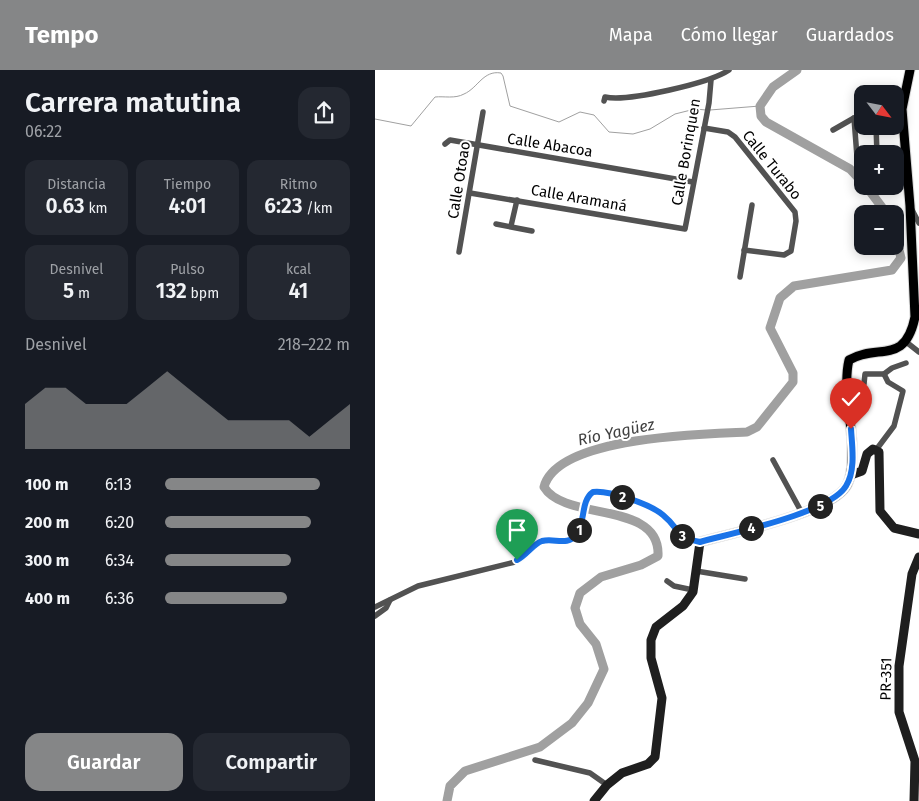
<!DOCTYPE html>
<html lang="es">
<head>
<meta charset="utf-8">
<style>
	body { margin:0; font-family:"Fira Sans",sans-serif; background:#242831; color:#f1f3f6; height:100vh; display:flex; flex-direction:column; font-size:19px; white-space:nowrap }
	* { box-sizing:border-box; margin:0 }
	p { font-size:16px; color:#9ea1a6 }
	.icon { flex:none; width:28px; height:28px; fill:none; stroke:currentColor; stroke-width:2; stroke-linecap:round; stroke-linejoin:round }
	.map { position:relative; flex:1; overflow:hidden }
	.sheet { display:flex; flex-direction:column; background:#171b24; width:375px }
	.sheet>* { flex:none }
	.needle { width:32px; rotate:122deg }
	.fabs { position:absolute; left:479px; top:15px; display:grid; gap:10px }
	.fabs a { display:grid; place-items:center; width:50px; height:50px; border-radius:10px; background:#171b24; box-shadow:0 2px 12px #0003; font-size:25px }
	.pin { position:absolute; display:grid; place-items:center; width:42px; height:42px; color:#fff; margin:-51px -21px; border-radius:50% 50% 50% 0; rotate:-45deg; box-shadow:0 0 5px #0007 }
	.pin .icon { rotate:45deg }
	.km { position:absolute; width:25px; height:25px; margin:-12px; border-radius:50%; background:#222; color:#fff; font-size:14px; line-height:25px; text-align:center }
	.round { display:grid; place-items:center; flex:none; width:52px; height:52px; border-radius:15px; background:#242831 }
	.summary { display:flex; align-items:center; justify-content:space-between; height:85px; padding:0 25px }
	h1 { font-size:28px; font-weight:600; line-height:38px }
	.metrics { display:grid; grid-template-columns:repeat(3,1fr); gap:8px; height:85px; padding:5px 25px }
	.metrics div { display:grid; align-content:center; border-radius:12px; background:#242831; text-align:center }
	.metrics b { font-size:21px; font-weight:600 }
	.metrics small { font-size:14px; font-weight:400 }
	.metrics p { font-size:14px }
	.chart { height:140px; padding:10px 25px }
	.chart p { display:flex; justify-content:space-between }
	.chart svg { width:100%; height:90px; margin-top:5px; fill:#858687; opacity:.7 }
	.primary-button { display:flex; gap:10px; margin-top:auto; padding:10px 25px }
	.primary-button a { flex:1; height:58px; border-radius:15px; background:#858687; color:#fff; font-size:20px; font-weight:600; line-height:58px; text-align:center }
	.primary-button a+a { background:#242831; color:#f1f3f6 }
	ul { padding:0 25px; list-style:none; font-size:16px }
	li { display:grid; grid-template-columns:80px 60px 1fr; align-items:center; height:38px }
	li i { height:12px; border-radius:6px; background:#858687 }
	header { display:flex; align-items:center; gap:30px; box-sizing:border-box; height:70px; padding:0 25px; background:#858687; color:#fff }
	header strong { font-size:24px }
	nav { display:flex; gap:28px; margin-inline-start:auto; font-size:18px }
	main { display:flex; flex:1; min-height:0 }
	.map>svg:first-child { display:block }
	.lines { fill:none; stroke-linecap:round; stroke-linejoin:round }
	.stream { stroke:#a0a0a0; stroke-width:1 }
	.river { stroke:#a0a0a0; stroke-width:9 }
	.primary-casing { stroke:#dbdbdb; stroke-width:11 }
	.street { stroke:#525252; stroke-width:5.5 }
	.secondary { stroke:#1f1f1f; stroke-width:9 }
	.primary { stroke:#000; stroke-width:9 }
	.route-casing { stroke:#fff; stroke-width:10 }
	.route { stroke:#1a73e8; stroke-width:6 }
	.labels { text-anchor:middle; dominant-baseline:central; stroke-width:4; stroke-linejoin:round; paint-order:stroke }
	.street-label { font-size:15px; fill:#000; stroke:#fff }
	.water-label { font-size:16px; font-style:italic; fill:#414141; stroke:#fff }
</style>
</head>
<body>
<header>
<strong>Tempo</strong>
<nav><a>Mapa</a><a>Cómo llegar</a><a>Guardados</a></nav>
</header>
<main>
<section class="sheet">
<div class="summary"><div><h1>Carrera matutina</h1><p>06:22</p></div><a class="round"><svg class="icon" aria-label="share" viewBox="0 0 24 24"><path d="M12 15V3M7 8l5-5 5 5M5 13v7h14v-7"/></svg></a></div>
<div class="metrics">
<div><p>Distancia</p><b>0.63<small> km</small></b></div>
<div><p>Tiempo</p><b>4:01</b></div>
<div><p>Ritmo</p><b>6:23<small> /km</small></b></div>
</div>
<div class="metrics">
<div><p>Desnivel</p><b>5<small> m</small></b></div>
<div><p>Pulso</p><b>132<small> bpm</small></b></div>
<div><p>kcal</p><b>41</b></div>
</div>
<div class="chart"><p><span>Desnivel</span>218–222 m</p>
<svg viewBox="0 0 160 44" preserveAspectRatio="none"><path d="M0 44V22L10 14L20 14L30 22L40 22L50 22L60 14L70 6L80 14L90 22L100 30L110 30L120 30L130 30L140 38L150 30L160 22V44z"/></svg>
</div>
<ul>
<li><b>100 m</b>6:13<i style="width:84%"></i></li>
<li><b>200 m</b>6:20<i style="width:79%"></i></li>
<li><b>300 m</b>6:34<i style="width:68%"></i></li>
<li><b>400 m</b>6:36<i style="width:66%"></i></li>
</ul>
<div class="primary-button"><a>Guardar</a><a>Compartir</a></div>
</section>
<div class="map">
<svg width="544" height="731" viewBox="0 0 544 731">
	<rect width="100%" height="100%" fill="#fff"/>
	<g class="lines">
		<g class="stream">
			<polyline points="335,40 385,36"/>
			<path d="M0,49L36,56L60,27C69,26 80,29 89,24C103,18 108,0 126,3L128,6L135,36L184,52L205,42L219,45L234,62L258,64L275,59L300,44L320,39L331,40"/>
		</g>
		<g class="river">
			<polyline points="422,0 398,17 385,36 386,46 391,52 475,99 488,113"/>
			<polyline points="491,116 512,144"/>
			<path d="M72,731L75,716L90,701L165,677L197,653L213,633L229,599L221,574L205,554L200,538L205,523L226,507L266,495L283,486C286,430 190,452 169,417C182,366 329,364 372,362L382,357L418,312V303L395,258L405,228L419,216L517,200L526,188L520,164"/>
		</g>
		<g class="primary-casing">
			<path id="primary" d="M325,472C356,463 457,443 472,415C478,403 477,387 477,374C476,347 468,315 474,290C503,273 530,296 540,247L535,136L527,39L535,0"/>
		</g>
		<g class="street">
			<path d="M229,31L230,27C253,32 335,13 354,0"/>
			<polyline points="479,48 482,87"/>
			<polyline points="501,56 502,84"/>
			<polyline points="329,58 353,62 360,67 420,142 421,151 416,181 409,185 369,180"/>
			<polyline points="458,60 479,48 488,46"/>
			<polyline points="70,74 75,70 318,112"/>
			<polyline points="95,123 310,159 334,33 336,10"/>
			<polyline points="536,138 544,153"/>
			<polyline points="121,154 157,161"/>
			<polyline points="136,156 142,130"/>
			<polyline points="84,182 108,42"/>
			<polyline points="365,207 377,135"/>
			<polyline points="530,271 544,282"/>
			<polyline points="473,314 489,314 490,304 509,304 517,298 531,293"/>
			<polyline points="501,380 519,356 528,321 513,312 509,304"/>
			<polyline points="398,390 427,443"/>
			<polyline points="321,501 370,509"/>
			<polyline points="292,511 299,516 318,520"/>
			<path d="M0,537L43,516L140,492L166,472L196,469C212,458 203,433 218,421C234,420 275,434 288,445C305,459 300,467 325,472"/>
			<polyline points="0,546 11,538 15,530"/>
			<polyline points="160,690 215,703 232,715"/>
		</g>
		<g class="secondary">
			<polyline points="476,405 487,401 492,384 498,379 504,382 505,441 519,458 544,464"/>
			<polyline points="219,731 232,715 247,703 273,694 280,687 287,628 276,588 276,570 281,557 308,536 318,522 325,472"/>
			<polyline points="539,731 540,691 524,642 524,596 537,504 544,487"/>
		</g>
		<use href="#primary" class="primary"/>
	</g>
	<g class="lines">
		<g class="route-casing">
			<path id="route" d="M142,490C151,486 158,474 167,471C179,468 193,476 201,465C211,453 205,431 218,422C234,420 275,434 288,445C305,459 300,467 325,472C357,463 455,443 471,416C481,400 477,376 476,359"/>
		</g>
		<use href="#route" class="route"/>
	</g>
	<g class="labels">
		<g class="street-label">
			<text transform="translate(175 75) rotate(9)">Calle Abacoa</text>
			<text transform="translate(311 82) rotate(-80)">Calle Borinquen</text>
			<text transform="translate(397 95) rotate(51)">Calle Turabo</text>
			<text transform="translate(84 110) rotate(-81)">Calle Otoao</text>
			<text transform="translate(204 128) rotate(10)">Calle Aramaná</text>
			<text transform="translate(511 609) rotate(-89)">PR-351</text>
		</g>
		<g class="water-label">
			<text transform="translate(241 362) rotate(-12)">Río Yagüez</text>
		</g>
	</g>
</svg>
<div class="fabs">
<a><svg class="needle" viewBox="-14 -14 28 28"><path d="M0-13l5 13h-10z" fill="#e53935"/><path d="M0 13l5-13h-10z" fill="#9ea1a6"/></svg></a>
<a>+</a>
<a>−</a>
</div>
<div class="pin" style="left:142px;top:490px;background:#1e9e55"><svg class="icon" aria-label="arrive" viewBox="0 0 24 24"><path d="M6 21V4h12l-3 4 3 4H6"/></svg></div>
<div class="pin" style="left:476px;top:359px;background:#d93025"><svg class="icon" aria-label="check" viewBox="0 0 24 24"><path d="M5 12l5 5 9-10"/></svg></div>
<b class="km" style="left:204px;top:460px">1</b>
<b class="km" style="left:247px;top:427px">2</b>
<b class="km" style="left:307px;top:466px">3</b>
<b class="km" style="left:376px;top:458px">4</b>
<b class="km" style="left:445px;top:436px">5</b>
</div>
</main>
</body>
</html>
